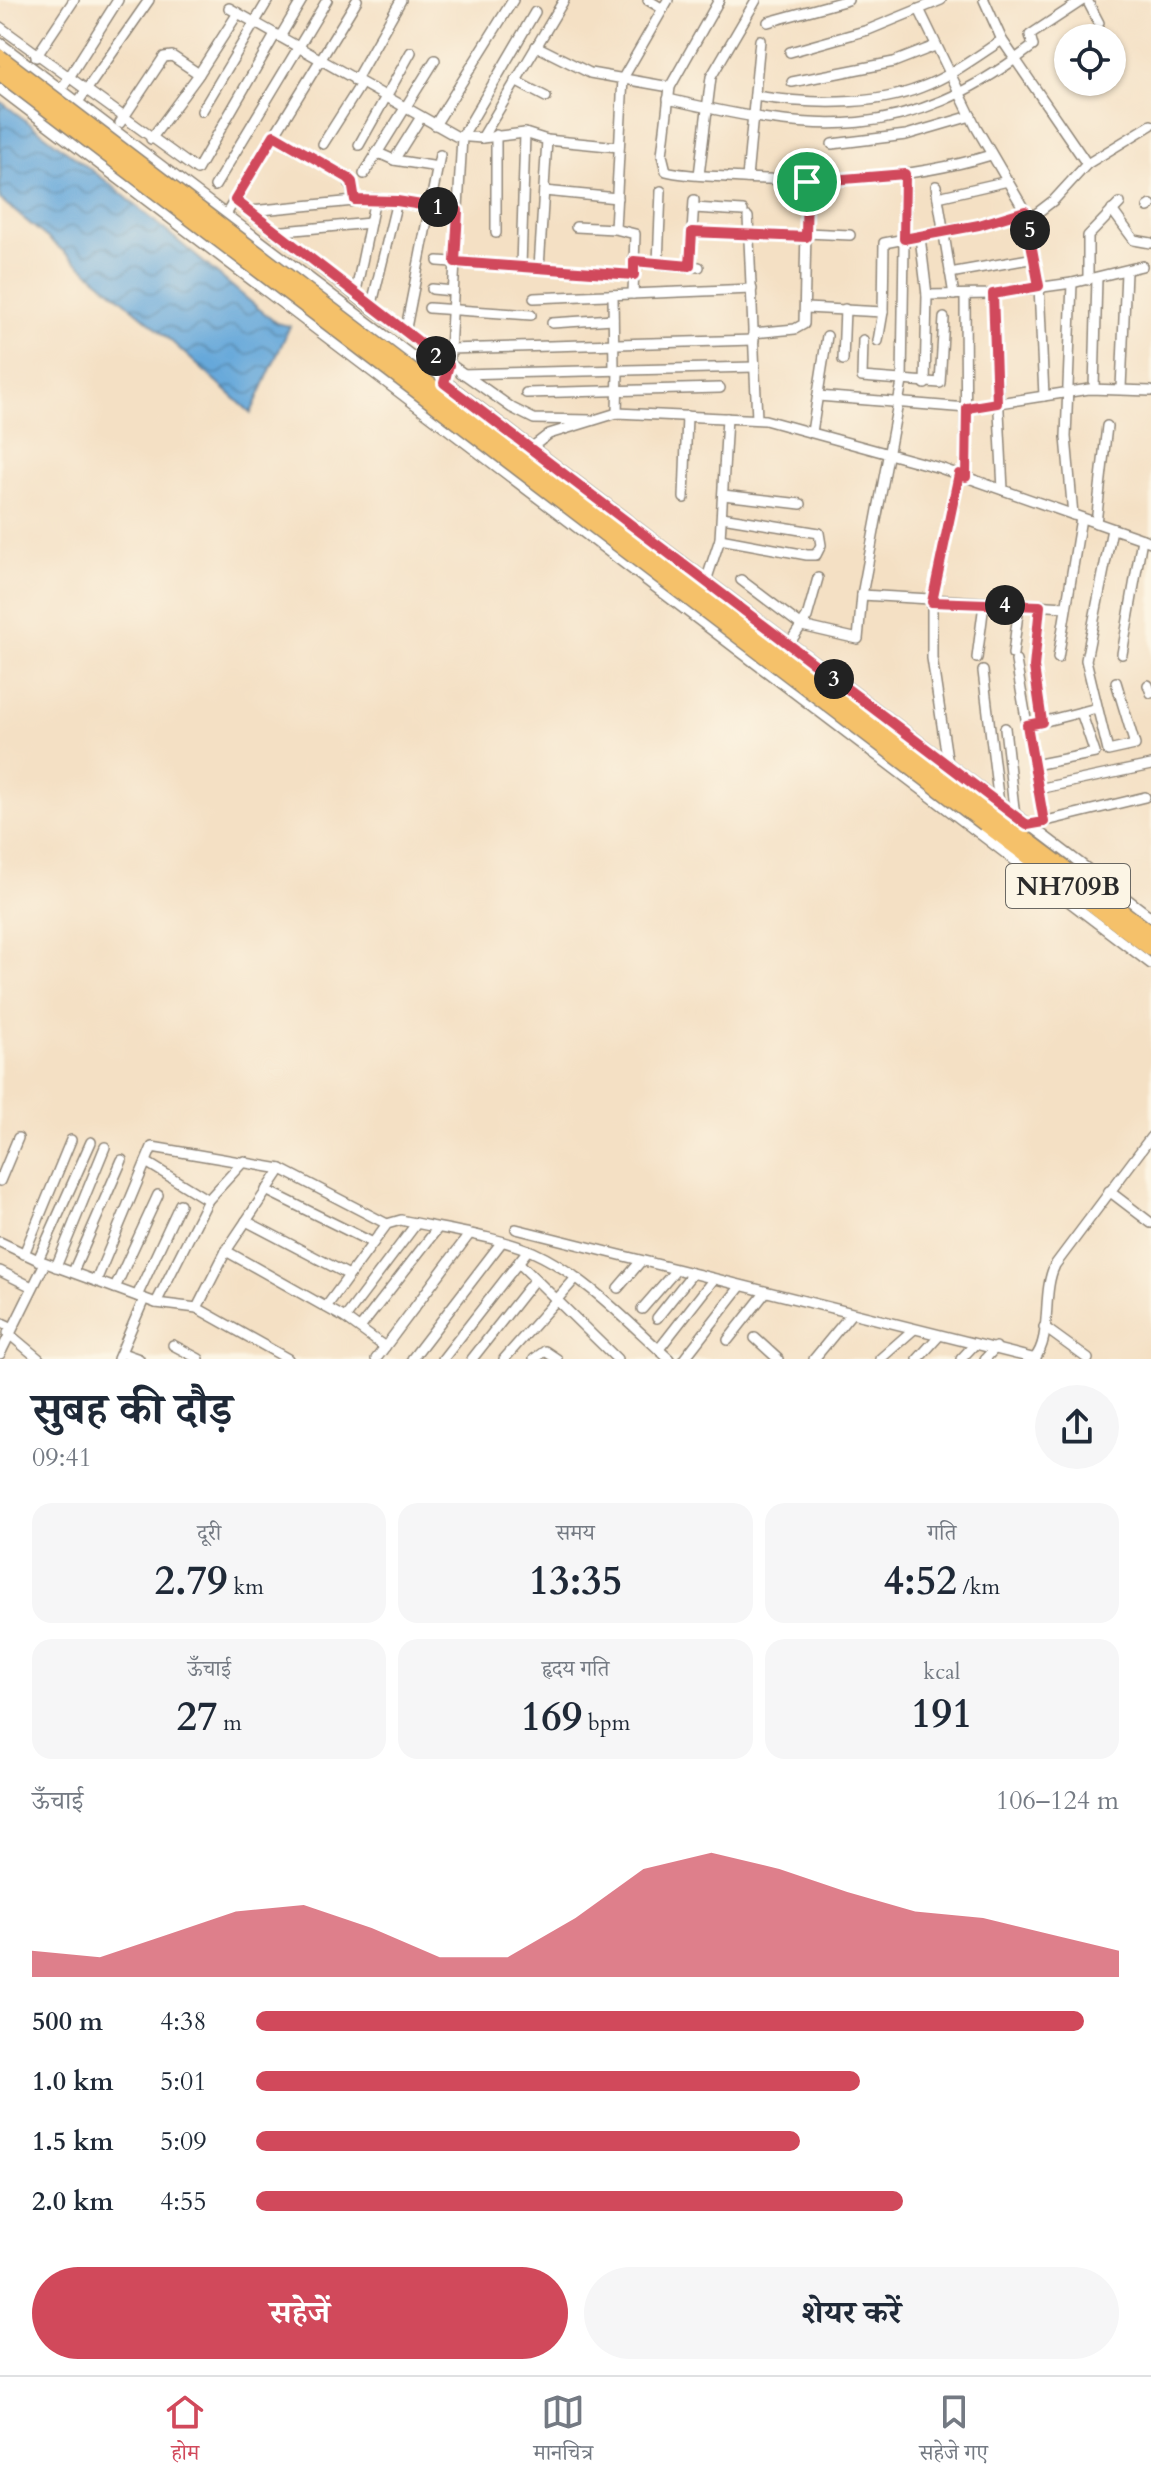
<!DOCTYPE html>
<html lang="hi">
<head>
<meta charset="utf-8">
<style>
	body { margin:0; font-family:Cardo,"Noto Serif Devanagari",serif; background:#f6f6f7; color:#1f2937; height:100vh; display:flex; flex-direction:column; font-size:30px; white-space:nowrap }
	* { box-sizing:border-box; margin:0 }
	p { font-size:26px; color:#747a83 }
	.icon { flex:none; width:44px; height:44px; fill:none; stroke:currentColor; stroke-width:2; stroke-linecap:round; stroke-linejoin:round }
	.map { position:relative; height:1359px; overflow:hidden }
	.drawer { display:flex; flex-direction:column; background:#fff; flex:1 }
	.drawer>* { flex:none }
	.tools { position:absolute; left:1054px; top:24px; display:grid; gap:16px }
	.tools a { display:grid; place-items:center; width:72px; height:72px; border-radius:50%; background:#fff; box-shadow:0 2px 6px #0004; font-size:40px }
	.pin { position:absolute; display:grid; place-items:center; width:68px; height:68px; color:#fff; margin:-34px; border:4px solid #fff; border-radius:50%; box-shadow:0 2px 8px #0007 }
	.km { position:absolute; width:40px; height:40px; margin:-20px; border-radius:50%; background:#222; color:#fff; font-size:22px; line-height:40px; text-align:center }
	.round { display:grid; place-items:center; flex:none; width:84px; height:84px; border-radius:42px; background:#f6f6f7 }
	.head { display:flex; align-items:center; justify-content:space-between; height:136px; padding:0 32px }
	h1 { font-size:44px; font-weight:700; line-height:60px }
	.metrics { display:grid; grid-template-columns:repeat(3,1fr); gap:12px; height:136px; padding:8px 32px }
	.metrics div { display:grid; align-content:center; border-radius:20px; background:#f6f6f7; text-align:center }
	.metrics b { font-size:40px; font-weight:700 }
	.metrics small { font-size:22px; font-weight:400 }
	.metrics p { font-size:22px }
	.chart { height:224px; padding:16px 32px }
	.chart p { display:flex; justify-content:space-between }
	.chart svg { width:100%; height:144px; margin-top:8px; fill:#d1495b; opacity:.7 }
	.cta { display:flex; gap:16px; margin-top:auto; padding:16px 32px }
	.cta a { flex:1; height:92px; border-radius:48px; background:#d1495b; color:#fff; font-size:32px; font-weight:700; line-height:92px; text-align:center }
	.cta a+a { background:#f6f6f7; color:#1f2937 }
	ul { padding:0 32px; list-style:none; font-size:26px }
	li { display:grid; grid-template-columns:128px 96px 1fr; align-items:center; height:60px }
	li i { height:20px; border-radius:10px; background:#d1495b }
	.dock { display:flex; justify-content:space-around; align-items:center; height:112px; border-top:2px solid #e0e1e3; background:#fff; font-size:22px; color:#747a83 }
	.dock a { display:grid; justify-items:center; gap:4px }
	.dock .active { color:#d1495b }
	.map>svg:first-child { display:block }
	.water { fill:url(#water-waves); stroke:#486a82; stroke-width:2 }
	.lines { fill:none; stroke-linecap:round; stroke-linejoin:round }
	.minor-casing { stroke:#908678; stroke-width:12 }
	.highway-casing { stroke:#908678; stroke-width:17 }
	.minor { stroke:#fff; stroke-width:9 }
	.highway { stroke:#f5c16b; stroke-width:14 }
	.highway-bridge-casing { stroke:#908678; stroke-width:17; stroke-linecap:butt }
	.highway-bridge { stroke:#f5c16b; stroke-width:14 }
	.route-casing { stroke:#fff; stroke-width:16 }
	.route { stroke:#d1495b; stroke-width:10 }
	.labels { text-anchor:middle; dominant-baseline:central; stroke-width:7; stroke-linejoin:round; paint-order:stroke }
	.shield { fill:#fcf5e5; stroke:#6a6863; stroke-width:2 }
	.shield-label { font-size:26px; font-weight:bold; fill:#2b2b2b }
</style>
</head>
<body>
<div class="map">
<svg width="1151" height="1359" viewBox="0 0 1151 1359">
	<defs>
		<pattern id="water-waves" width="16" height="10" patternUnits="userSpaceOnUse" patternTransform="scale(2)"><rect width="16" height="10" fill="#66a8da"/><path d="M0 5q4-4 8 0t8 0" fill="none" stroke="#5489b1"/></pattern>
	</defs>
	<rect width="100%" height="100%" fill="#fcf5e5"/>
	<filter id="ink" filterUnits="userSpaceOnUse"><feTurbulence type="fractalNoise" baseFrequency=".0125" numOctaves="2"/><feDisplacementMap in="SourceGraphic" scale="16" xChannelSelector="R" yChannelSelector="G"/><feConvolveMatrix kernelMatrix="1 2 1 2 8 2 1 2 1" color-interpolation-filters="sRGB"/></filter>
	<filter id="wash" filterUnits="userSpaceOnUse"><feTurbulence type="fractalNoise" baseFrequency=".006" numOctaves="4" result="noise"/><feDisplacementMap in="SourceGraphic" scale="32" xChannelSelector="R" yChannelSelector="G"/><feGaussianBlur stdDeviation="1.8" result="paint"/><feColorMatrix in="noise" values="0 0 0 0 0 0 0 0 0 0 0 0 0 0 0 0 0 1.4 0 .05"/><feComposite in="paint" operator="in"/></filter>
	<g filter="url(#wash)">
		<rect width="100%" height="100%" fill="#f4e0c4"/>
		<polygon class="water" points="0,101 110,184 276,323 290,326 251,413 152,324 0,199"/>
	</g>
	<g filter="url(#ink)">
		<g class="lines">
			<g class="minor-casing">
				<g id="minor">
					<polyline points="648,0 663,9"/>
					<path d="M719,0L670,87L662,155L666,171C685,176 707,176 727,177C816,183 906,181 991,155"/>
					<polyline points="984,0 1002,40 1087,164"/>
					<polyline points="1087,0 1099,23"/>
					<polyline points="229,8 456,136 482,138 525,133 547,140 619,147"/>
					<polyline points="919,9 976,127 1025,211 1039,286 1044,396"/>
					<polyline points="768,22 848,0"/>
					<polyline points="0,27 197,170 275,35"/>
					<polyline points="280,37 302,0"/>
					<polyline points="0,43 1151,917"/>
					<polyline points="536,46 590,73 670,87"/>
					<polyline points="790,52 868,30 941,0"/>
					<polyline points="36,57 74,0"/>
					<polyline points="355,81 401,0"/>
					<polyline points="515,81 546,97"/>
					<polyline points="792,82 894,62 935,46"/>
					<polyline points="0,89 1151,964"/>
					<polyline points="61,90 118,0"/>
					<path d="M755,96C806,104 873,107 922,87C951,76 976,57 1002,40"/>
					<path d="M668,99C818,134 904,144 1033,46L1030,35L1083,0"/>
					<polyline points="78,102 149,0"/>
					<polyline points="202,111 268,0"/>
					<polyline points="120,123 164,57 172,56 199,74"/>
					<polyline points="435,125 513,0"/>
					<polyline points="274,135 348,178 355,200"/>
					<polyline points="496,135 496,233"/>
					<polyline points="482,138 564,0"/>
					<polyline points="151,139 197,77 238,13"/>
					<polyline points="323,144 361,84"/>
					<polyline points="832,144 906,135 971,116"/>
					<polyline points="359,145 411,52"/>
					<polyline points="376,152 394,160 438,167"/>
					<polyline points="394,160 421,117"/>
					<polyline points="364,174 435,60"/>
					<polyline points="699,175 711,77 756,0"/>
					<polyline points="747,178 760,40"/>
					<polyline points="215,186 327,0"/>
					<polyline points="936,186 954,295"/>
					<polyline points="544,191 617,198"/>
					<polyline points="938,197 1008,181"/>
					<polyline points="235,200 368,306 512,408 534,419 591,420"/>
					<polyline points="1148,207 1151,205"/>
					<polyline points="694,208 743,211"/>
					<polyline points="1112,210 1134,240 1151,243"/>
					<polyline points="251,211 375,199 458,211"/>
					<polyline points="225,216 357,0"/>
					<polyline points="748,217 757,419"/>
					<polyline points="1028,220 1054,200 1087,164 1151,125"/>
					<polyline points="576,227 615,229"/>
					<polyline points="273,232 370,223"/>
					<polyline points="692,232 806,237"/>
					<polyline points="806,233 850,235"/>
					<polyline points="920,237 927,295 925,384"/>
					<polyline points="438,261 634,275"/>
					<polyline points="634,261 699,267"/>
					<polyline points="658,263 661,191"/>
					<polyline points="690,266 694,200"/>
					<polyline points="521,267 525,133"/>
					<polyline points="539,268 547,140"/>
					<polyline points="950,273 1035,258"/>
					<polyline points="1088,280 1088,236 1120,203"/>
					<polyline points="1072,283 1066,437 1073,515"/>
					<polyline points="432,289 453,291"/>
					<polyline points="633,294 635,234 615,229 623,78 668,0"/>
					<polyline points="993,294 1003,490"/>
					<polyline points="613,295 614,370"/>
					<polyline points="927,295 993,294 1072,283 1142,266"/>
					<polyline points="355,296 375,199"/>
					<polyline points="965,296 966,477"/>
					<polyline points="534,298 752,289"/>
					<polyline points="371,308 397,201"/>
					<polyline points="429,308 531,315"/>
					<polyline points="806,308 883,312"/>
					<polyline points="552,323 613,319"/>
					<polyline points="405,333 440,155"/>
					<polyline points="753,333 795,329 804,324 807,182"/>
					<polyline points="863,340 862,377 940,383 944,318"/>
					<polyline points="878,341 883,312 884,243 979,225 1025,211"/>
					<polyline points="426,347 449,349 754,340"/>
					<polyline points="843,360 845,309"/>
					<polyline points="461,374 755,367"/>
					<polyline points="444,383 449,368 462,137 535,12"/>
					<polyline points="1094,388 1097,278"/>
					<polyline points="1121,388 1126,272"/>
					<polyline points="526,393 720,388"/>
					<polyline points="818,396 967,408 1089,389 1151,391"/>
					<polyline points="617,413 618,370"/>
					<polyline points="812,432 827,336"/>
					<polyline points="527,451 549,434 617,413 765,420 940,468 1151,542"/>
					<polyline points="723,495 801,504"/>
					<polyline points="684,498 687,416"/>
					<polyline points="1096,523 1107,426"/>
					<polyline points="1112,529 1086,660 1108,751 1135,745 1116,682"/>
					<polyline points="720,539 807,555 816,555 821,545 819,533 722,517"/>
					<polyline points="741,580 802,626 858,639 862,595 902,382 905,174"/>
					<polyline points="706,581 720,539 727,418"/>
					<polyline points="862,595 1066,607"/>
					<polyline points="789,644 807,617 818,578"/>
					<polyline points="1013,654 1019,605"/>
					<polyline points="1122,654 1142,539"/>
					<polyline points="977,658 984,604"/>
					<polyline points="1058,658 1081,518"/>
					<polyline points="1016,661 1044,822"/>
					<polyline points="983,671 999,804"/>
					<polyline points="1148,685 1151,693"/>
					<polyline points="1042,722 1097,708"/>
					<polyline points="1027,725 1042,722 1034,667 1040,606"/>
					<polyline points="1005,728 1015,817"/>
					<polyline points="948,765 932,658 932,602 959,474"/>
					<polyline points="1034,765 1095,753 1081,712"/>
					<polyline points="1038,789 1151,765"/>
					<polyline points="1038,823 1145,797"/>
					<polyline points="146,1162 208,1200"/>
					<polyline points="0,1181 18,1138"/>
					<polyline points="266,1190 373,1243"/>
					<polyline points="1109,1191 1151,1223"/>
					<polyline points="246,1221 349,1275"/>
					<polyline points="516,1229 1036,1359"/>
					<polyline points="0,1242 38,1260 156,1303 197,1308 288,1359"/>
					<polyline points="226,1251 345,1318 385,1347"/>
					<polyline points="24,1254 71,1140"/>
					<polyline points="38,1260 91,1142"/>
					<polyline points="519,1263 617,1359"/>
					<polyline points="56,1267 105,1147"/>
					<polyline points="0,1271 32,1287"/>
					<polyline points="73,1272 122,1160"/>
					<polyline points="96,1281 152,1147 281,1169 387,1224"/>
					<polyline points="115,1288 158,1195"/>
					<polyline points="618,1288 641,1261"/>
					<polyline points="137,1296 180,1204"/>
					<polyline points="156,1303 208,1200 244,1161"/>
					<path d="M326,1307L387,1224L401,1220C441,1229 496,1236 533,1252C584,1275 628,1322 669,1359"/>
					<polyline points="197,1308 226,1251 281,1169"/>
					<polyline points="642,1309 676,1270"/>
					<polyline points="345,1318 416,1224"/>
					<polyline points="657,1318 692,1274"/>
					<polyline points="0,1322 11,1327"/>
					<polyline points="1044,1327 1088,1359"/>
					<polyline points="360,1328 437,1229"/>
					<polyline points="8,1333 39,1359"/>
					<polyline points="755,1338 778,1359"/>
					<polyline points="728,1340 765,1293"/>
					<polyline points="173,1345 199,1359"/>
					<polyline points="659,1349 713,1280"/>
					<polyline points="122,1353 139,1359"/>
					<polyline points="0,1354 45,1263"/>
					<polyline points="118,1359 144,1299"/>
					<polyline points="376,1359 468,1236"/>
					<polyline points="412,1359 501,1243"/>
					<polyline points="443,1359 528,1250"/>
					<polyline points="472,1359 535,1279"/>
					<polyline points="504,1359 575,1279"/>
					<polyline points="534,1359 545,1351 557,1359"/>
					<polyline points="684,1359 740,1287"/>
					<polyline points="814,1359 851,1314"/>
					<polyline points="880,1359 913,1330"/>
					<polyline points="918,1359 938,1337"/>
					<polyline points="961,1359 975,1344"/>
					<polyline points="985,1359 996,1347"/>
					<path d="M1034,1359C1053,1338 1041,1293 1055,1265L1151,1137"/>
				</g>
			</g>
			<g class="highway-casing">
				<g id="highway">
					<polyline points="993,814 1151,933"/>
					<polyline points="985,824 1151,949"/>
				</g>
			</g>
			<use href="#minor" class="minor"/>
			<use href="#highway" class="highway"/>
			<g class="highway-bridge-casing">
				<g id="highway-bridge">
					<polyline points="0,57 993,814"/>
					<polyline points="0,73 985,824"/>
				</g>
			</g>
			<use href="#highway-bridge" class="highway-bridge"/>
		</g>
	</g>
	<g class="lines" filter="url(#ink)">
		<g class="route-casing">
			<polygon id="route" points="274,135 348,178 352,182 355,200 397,201 458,211 455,262 634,275 634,261 690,266 692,232 806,237 807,182 905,174 904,239 979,225 1025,211 1039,286 993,294 997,403 967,408 966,477 959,474 932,602 1040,606 1034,667 1042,722 1027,725 1044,822 1027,825 444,383 449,365 235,200"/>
		</g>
		<use href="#route" class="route"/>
	</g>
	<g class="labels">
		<rect class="shield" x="1006" y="864" width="124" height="44" rx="6"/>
		<g class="shield-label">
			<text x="1068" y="886">NH709B</text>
		</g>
	</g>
</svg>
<div class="tools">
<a><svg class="icon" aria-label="locate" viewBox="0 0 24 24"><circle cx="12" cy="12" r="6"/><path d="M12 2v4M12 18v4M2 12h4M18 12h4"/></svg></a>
</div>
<div class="pin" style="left:807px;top:182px;background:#1e9e55"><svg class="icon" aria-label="arrive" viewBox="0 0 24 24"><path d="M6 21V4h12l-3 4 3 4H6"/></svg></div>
<b class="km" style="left:438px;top:207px">1</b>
<b class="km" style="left:436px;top:356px">2</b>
<b class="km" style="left:834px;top:679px">3</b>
<b class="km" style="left:1005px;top:605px">4</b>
<b class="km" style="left:1030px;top:230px">5</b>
</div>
<section class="drawer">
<div class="head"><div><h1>सुबह की दौड़</h1><p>09:41</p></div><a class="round"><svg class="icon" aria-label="share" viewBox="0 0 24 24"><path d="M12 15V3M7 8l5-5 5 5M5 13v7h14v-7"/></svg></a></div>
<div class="metrics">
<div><p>दूरी</p><b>2.79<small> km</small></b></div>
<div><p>समय</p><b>13:35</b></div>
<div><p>गति</p><b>4:52<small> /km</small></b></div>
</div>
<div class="metrics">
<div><p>ऊँचाई</p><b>27<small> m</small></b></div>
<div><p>हृदय गति</p><b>169<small> bpm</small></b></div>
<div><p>kcal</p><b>191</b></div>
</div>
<div class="chart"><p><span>ऊँचाई</span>106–124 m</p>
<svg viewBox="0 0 160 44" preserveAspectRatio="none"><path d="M0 44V36L10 38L20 31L30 24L40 22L50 29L60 38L70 38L80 26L90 11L100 6L110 11L120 18L130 24L140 26L150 31L160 36V44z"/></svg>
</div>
<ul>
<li><b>500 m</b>4:38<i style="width:96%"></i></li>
<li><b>1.0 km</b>5:01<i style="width:70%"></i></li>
<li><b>1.5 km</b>5:09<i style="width:63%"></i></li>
<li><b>2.0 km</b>4:55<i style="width:75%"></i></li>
</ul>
<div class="cta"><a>सहेजें</a><a>शेयर करें</a></div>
</section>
<nav class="dock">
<a class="active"><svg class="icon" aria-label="home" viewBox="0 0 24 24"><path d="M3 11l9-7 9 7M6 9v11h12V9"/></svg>होम</a>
<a><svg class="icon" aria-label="map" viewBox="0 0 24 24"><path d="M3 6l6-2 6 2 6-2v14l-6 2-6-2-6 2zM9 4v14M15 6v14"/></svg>मानचित्र</a>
<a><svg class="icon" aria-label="saved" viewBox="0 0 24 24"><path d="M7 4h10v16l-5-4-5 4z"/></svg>सहेजे गए</a>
</nav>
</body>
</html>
